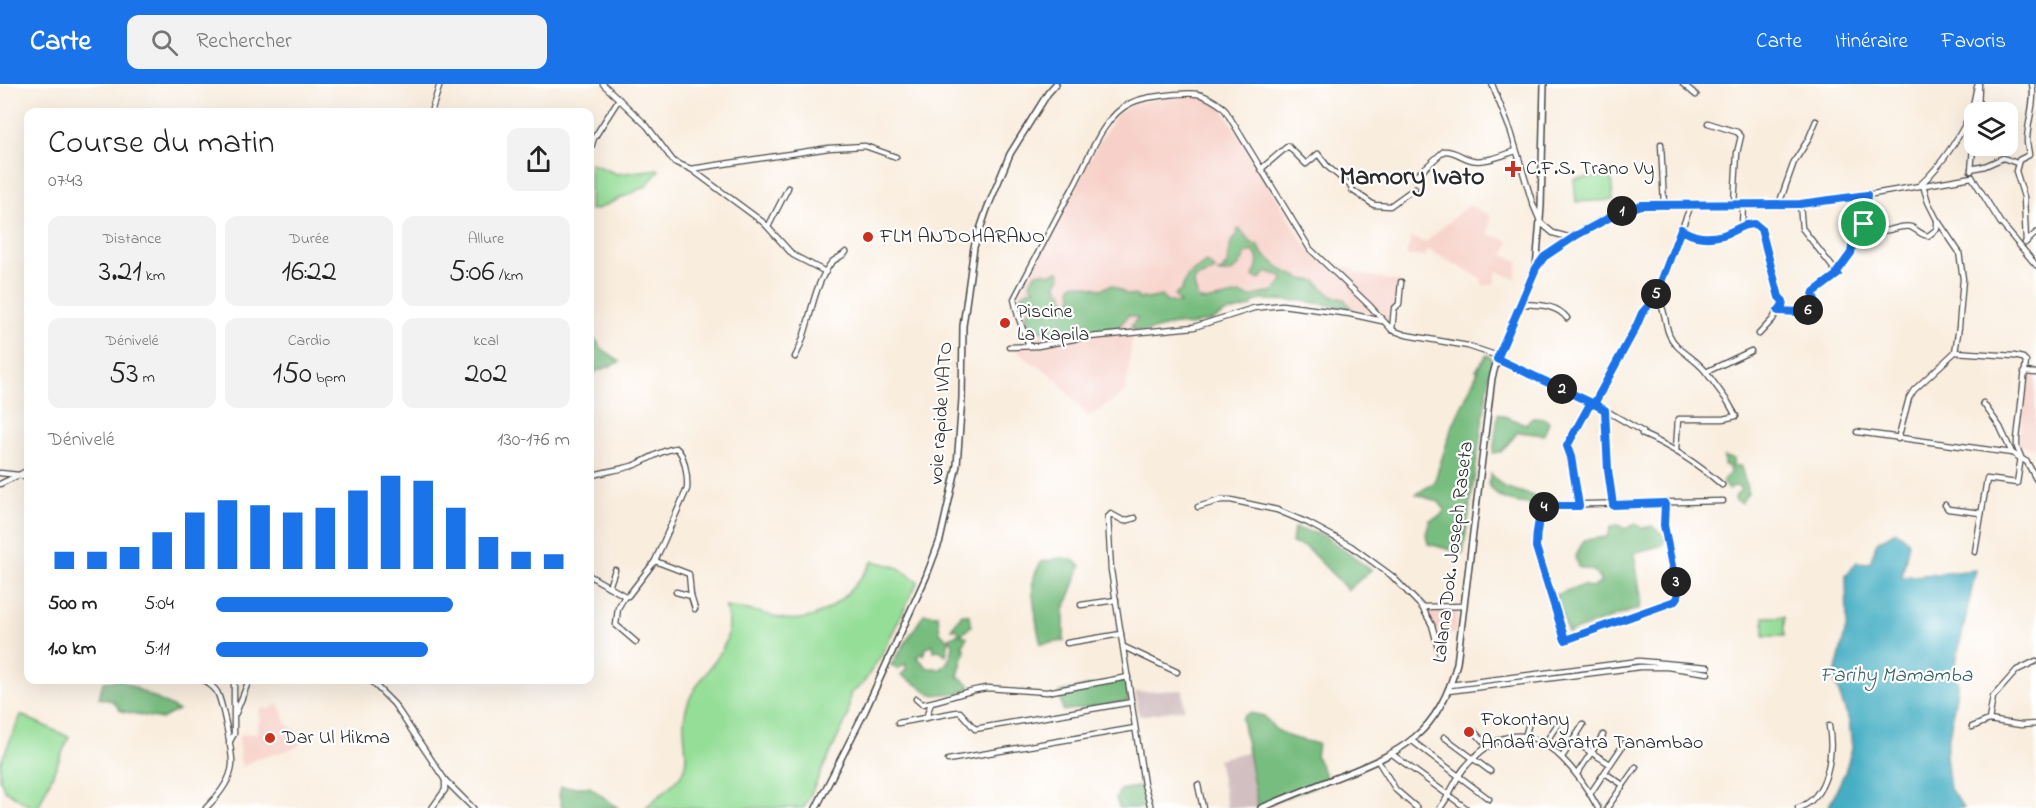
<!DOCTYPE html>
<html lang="fr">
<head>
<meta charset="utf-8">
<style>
	body { margin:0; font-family:"Indie Flower",sans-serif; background:#f2f2f2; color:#222; height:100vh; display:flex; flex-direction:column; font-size:22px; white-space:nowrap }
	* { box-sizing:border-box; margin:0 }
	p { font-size:20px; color:#767676 }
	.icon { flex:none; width:33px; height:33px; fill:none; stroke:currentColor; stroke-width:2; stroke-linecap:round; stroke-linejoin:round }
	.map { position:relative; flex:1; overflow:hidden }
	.side { position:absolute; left:24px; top:24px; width:570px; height:576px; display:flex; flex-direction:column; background:#fff; border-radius:12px; box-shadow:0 6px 24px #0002 }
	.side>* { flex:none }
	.controls { position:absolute; left:1964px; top:18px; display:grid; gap:12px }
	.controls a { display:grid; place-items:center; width:54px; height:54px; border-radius:12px; background:#fff; box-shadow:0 6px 24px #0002; font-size:30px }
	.pin { position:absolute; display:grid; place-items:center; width:51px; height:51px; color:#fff; margin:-26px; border:3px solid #fff; border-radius:50%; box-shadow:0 2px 6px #0007 }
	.km { position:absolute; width:30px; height:30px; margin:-15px; border-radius:50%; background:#222; color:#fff; font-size:16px; line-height:30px; text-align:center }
	.round { display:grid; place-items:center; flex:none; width:63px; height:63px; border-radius:12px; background:#f2f2f2 }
	.headline { display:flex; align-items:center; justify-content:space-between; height:102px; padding:0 24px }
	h1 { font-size:33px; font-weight:600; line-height:45px }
	.stats { display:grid; grid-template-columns:repeat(3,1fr); gap:9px; height:102px; padding:6px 24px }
	.stats div { display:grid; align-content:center; border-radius:12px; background:#f2f2f2; text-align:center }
	.stats b { font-size:30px; font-weight:600 }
	.stats small { font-size:16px; font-weight:400 }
	.stats p { font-size:16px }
	.chart { height:168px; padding:12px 24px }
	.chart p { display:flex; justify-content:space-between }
	.chart svg { width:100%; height:108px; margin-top:6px; stroke:#1a73e8; stroke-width:6 }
	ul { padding:0 24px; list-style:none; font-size:20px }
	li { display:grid; grid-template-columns:96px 72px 1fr; align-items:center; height:45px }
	li i { height:15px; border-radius:8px; background:#1a73e8 }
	header { display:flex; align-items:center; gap:36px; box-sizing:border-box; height:84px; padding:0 30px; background:#1a73e8; color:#fff }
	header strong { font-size:28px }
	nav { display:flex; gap:33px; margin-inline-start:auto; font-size:21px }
	.search { width:420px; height:54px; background:#f2f2f2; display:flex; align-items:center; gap:15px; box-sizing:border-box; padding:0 21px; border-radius:12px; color:#767676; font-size:22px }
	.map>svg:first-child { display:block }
	.built { fill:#f7d1c9 }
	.industrial { fill:#d2bfc1 }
	.green { fill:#95de98; stroke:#608462; stroke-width:1.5 }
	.forest { fill:#78bd80; stroke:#527456; stroke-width:1.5 }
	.water { fill:#44aec3; stroke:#386c77; stroke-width:1.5 }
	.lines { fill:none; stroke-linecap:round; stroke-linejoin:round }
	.minor-casing { stroke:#4a4846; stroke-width:7 }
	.major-casing { stroke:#4a4846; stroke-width:8 }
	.minor { stroke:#fff; stroke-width:4.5 }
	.major { stroke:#fff; stroke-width:5 }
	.route-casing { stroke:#fff; stroke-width:12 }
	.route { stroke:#1a73e8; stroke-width:8 }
	.poi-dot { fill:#c8321e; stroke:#fff; stroke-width:2 }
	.labels { text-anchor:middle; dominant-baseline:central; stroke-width:4.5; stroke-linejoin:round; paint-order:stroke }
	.poi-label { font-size:20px; fill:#2b2b2b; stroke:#fff; text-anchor:start }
	.street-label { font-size:20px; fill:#2b2b2b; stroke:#fff }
	.water-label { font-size:21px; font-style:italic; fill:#355f68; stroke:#fff }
	.district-label { font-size:26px; font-weight:bold; fill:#2b2b2b; stroke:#fff }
</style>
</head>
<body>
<header>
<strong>Carte</strong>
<div class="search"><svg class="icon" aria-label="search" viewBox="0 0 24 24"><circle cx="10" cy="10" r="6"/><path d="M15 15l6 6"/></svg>Rechercher</div>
<nav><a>Carte</a><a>Itinéraire</a><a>Favoris</a></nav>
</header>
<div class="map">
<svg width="2036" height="724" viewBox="0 0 2036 724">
	<rect width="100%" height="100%" fill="#fff"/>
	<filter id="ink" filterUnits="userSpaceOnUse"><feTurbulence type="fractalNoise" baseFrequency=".0167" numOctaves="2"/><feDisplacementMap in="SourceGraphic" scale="12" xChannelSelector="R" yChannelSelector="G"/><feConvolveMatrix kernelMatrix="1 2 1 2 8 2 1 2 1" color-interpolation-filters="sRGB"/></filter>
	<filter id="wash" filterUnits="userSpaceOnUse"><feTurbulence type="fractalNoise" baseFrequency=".008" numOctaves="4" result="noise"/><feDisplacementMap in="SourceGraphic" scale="24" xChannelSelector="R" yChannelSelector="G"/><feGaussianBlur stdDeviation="1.35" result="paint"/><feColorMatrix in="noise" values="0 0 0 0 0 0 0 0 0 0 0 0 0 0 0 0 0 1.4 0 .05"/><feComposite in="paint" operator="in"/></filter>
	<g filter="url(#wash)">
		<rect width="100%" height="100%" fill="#f9edde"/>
		<g class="built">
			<polygon points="1187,10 1203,12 1222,24 1308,165 1333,185 1334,178 1352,184 1355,189 1400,198 1397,218 1392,225 1389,240 1378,229 1374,232 1342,224 1303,217 1262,216 1133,242 1127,302 1125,308 1119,313 1088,333 1056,295 1046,287 1023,273 1016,265 1016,263 1029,260 1018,229 1016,216 1071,112 1076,107 1085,82 1116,31 1132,20"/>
			<polygon points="1468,121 1490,131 1489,150 1509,157 1504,171 1519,178 1515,195 1497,187 1494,200 1483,202 1481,194 1427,165 1426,172 1408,172 1406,169 1412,153 1425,159"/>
			<polygon points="2028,291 2036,292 2036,364 2018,360 2026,294"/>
			<polygon points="1424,524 1458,524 1455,550 1437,548"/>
			<polygon points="279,620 287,640 301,650 302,656 297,663 254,676 243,683 240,677 239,651 256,650 260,634 259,626 262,624 269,625"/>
		</g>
		<g class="industrial">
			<polygon points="1183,606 1184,625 1139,632 1135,608"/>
			<polygon points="1247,668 1257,724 1227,724 1218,675"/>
		</g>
		<g class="green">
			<polygon points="590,79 617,90 658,85 659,87 645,103 597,125 590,126"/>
			<polygon points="1611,92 1613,116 1576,118 1574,95"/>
			<path d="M873,477L897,483L918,497L882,570L862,601L850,610L848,632L804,724H645C654,716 677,698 682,689C690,675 683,654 684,639C684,632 687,619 691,612C704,584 741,560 725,523C735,524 744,525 753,527C764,529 774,533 785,535C824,540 853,507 873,477Z"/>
			<rect x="1764" y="533" width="20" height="19"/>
			<polygon points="21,631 69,653 38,724 32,724 5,706 0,696 0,680"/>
		</g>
		<g class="forest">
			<path d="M1240,145L1250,158L1258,162L1263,170L1284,187L1302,195L1316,197L1331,212L1344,215L1352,225L1303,217L1262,216L1253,218L1252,222C1243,226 1232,226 1223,230C1219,232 1215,236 1210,237C1201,239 1198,237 1191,242L1175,240L1146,248L1134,246L1131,242L1138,234L1128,231L1119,243C1096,249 1055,249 1032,245L1026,234L1027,227L1036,220L1021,215L1022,211L1028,206L1035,205L1030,201L1031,196L1036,189L1043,188L1049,190L1059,187L1061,193L1056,201L1063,209L1065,215L1070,216L1072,214L1071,202L1076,199L1101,205L1112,201L1126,210L1137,212L1139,216L1144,213L1148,215L1161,212L1167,218L1180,219L1174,211L1181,207L1187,192L1206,178L1215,185L1214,187L1196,194L1194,200L1198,215L1205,217L1240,210L1251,213C1268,206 1272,214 1283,196L1282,192L1267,188L1261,194L1257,195L1253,192C1257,184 1261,175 1253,167L1246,170C1240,182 1232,193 1217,188L1223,187L1224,183L1227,182L1231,158L1237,150V146Z"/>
			<polygon points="590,253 591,256 596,256 600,263 620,278 590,290"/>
			<polygon points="1487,271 1492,274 1463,469 1428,460 1426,450 1430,436 1440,432 1445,426 1439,418 1416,410 1434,399 1452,343 1478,287 1476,286"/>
			<polygon points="1498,330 1526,340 1531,334 1543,334 1549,338 1544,351 1518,348 1501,368 1493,369"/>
			<polygon points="1724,373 1734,375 1733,382 1741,382 1748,409 1741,419 1735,416 1736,410 1740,408 1740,403 1734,402 1729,405 1722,398 1730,389 1729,383 1724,381"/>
			<path d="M1491,390L1504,403L1537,413L1534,420C1515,420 1499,417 1488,400Z"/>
			<polygon points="1636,440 1642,444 1652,442 1667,454 1663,461 1634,469 1641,513 1640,524 1568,549 1555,511 1583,501 1592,504 1601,498 1594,487 1578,483 1575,473 1584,456 1607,453 1611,442 1619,441 1625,445"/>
			<polygon points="1294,444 1323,451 1371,486 1348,506 1307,464 1292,459"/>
			<path d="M1060,474L1071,475L1081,482L1064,526V557L1041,560C1038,552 1031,504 1033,496C1034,490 1038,484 1041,478Z"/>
			<path d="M924,530L938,531L940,548L949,557L946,571L939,566L934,567L933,560L926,564L923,571L920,569L917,573L928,584H936L939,586C949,580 952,571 953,560L949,554L960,549L957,545H951L962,530L969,531L971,542L961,551L967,553L962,561L965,566L958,592L970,601V604L960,609L931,611C922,602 911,598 901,591L906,586V580L897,585L891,581Z"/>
			<polygon points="1125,595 1129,617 1063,627 1059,608"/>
			<polygon points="120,596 178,626 162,635 145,632 121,627 113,617 99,614 103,598"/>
			<polygon points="1249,629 1264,632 1275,645 1290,653 1318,660 1316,672 1328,697 1258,724 1242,634"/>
			<polygon points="1143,702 1148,724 1119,724 1116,714 1120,706"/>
			<polygon points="561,703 590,703 618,724 562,724 559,711"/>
		</g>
		<polygon class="water" points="1896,447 1909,458 1902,493 1976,486 1954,587 1958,598 1946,671 1950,705 1964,724 1828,724 1845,688 1852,664 1849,637 1834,595 1847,540 1846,491 1857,478 1870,479 1877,458"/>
	</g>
	<g filter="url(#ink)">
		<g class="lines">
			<g class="minor-casing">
				<g id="minor">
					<polyline points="603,0 647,42 674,78 691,85 764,139 793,171 826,188"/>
					<polyline points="1492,0 1511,48 1532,118 1541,139 1553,149 1572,154"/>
					<polyline points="1683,0 1696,11"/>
					<polyline points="431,28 440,0"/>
					<polyline points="1978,28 1979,0"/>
					<polyline points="1708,39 1737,48 1741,52 1737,69 1734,120"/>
					<polyline points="1661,60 1664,120"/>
					<polyline points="590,67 594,54 619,15"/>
					<polyline points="691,85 829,64 865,62 896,73"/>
					<polyline points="1261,85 1288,62 1306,80 1318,70 1328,83 1351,102 1352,106 1374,121 1390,122 1415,104"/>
					<polyline points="1971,85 1985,82 2003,74 2017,79"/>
					<polyline points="1971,87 1974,52"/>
					<polyline points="1972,93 2000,138 2036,181"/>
					<path d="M1414,94L1444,67C1455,66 1461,74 1472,76C1485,79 1503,71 1516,67"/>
					<path d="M1921,100C1940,83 1964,48 1972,24C1975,16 1975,8 1978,0"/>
					<path d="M1867,111L1864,138C1880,157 1897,139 1911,143C1917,146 1921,151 1928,152L1937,145V137"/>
					<polyline points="1779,120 1794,78 1808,56 1816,37"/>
					<polyline points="1742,141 1743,120"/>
					<polyline points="768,143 788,104"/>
					<path d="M1681,145C1693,154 1709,155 1723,151C1736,147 1740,140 1755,140L1761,145L1779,213L1783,217L1782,221L1778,227"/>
					<path d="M2026,158L2024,113L2016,87L2019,76L2029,71C2029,67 2027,62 2027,57C2027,39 2036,17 2032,0"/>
					<polyline points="2025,159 2036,149"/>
					<path d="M1536,184C1552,160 1612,128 1641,121L1800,120L1867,111L1972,93"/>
					<polyline points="1837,188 1851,169 1852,160 1864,140"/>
					<path d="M1655,214C1666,222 1664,238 1669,250C1676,267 1695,273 1706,288L1751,267"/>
					<path d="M1521,220C1538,221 1556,220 1567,234"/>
					<polyline points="1392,246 1394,225 1399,220 1401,198"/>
					<polyline points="1759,250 1773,235 1777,227 1800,228 1818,224 1818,222 1813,211 1814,208 1838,190 1802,144 1800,120"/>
					<path d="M1029,262L1018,232L1014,215L1067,114C1085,87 1099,33 1131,19C1142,13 1155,13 1167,11C1194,8 1202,7 1224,24L1310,165L1370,222L1392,246L1406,251L1468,262L1498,272"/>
					<polyline points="1009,263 1038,262 1079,254 1194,243 1254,224 1282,221 1350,230 1382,237"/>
					<polyline points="1955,268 2014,272 2023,274 2026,277 2017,355 2017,363 2021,373 2017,399 1987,395 1975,468"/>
					<path d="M795,273C811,244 810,207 831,179C834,175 842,173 846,168"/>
					<path d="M1497,275L1605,326L1643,348L1642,350C1672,363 1698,380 1722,401"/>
					<polyline points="2024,288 2036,289"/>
					<polyline points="1983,319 2000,343 2012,369"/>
					<polyline points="1605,326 1608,386 1613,421"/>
					<polyline points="1857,348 2012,369 2027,378 2036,395"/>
					<polyline points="1898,355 1909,314 1914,306 1955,268 1959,243 1963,195 1959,168 1936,134 1928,118 1923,101"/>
					<polyline points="1676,366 1678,335 1723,335 1736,332 1728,318 1706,288"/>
					<polyline points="0,389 19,391 28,386"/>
					<path d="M590,392C603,388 618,386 632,382C649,376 658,367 676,364C685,370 688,394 687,405L655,477L628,512H625L590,492"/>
					<polyline points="0,400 19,391 28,394"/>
					<path d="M1665,419L1664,441L1679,513L1675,517L1565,556L1536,463C1536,448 1538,434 1545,421L1723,417"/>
					<polyline points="1945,421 1948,425 1981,429"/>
					<polyline points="1579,422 1571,373 1567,362 1589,322 1594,320 1636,243 1642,229 1655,214 1691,121"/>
					<polyline points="1198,423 1221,416 1231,416 1277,426 1308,439 1351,462 1392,492 1422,523 1432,541 1440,571"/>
					<polyline points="1135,434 1124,437 1111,430 1108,433 1111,486 1144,700 1151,724"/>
					<polyline points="655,477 689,490 691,512 695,525"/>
					<polyline points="609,503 615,486"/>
					<polyline points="676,508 691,512"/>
					<polyline points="625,512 618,524 616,541 636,558"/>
					<polyline points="1081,521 1116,516"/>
					<polyline points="1422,523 1464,522"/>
					<polyline points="1067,559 1121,550"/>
					<polyline points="1124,563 1177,588"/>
					<path d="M203,596C208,599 214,603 217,608C222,617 233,670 232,681C231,696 217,713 206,724"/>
					<polyline points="370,596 394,620 445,696 473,724"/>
					<polyline points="1450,601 1639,577 1708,583"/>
					<polyline points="1448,607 1640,583 1667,583 1708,589"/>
					<path d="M916,615L922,620C944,617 965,606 987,604L1047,608L1128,593"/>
					<polyline points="236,629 249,596"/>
					<polyline points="926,634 931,619"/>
					<polyline points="1989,636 1993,613 2017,586 2036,577"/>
					<polyline points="898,639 957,628 960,628 975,645 1132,618"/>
					<polyline points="1972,643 1989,636 2021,641 2036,640"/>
					<polyline points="1474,647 1488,663"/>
					<polyline points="1444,653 1490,687"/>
					<polyline points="1525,653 1530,635"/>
					<polyline points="1411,656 1489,715"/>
					<polyline points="1573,657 1610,680"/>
					<polyline points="229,659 234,650 234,596"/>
					<polyline points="1544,661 1559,638"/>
					<polyline points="1392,670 1466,724"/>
					<polyline points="1562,673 1583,641"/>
					<polyline points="948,676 1135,644"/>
					<polyline points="1378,677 1396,706 1417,724"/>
					<polyline points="1605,689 1623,701"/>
					<polyline points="1577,690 1603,651"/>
					<polyline points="1198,701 1203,724"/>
					<polyline points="1590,710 1626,657"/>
					<polyline points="432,724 445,706 445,696"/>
					<path d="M1440,724C1451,711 1455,693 1467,681C1477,670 1493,656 1509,653C1547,643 1583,696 1598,724"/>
					<polyline points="1607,724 1636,683"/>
					<path d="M1798,724C1828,714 1834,670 1829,642"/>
				</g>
			</g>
			<g class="major-casing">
				<g id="major">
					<polyline points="816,724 865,627 926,493 940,456 957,381 962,315 963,242 974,163 987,125 1010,70 1048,9 1056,0"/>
					<path d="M1261,724C1286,714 1312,703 1338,693C1402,668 1439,650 1457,579L1492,294L1498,272L1536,184L1541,123L1544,0"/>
				</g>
			</g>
			<use href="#minor" class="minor"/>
			<use href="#major" class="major"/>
		</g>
	</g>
	<g class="lines" filter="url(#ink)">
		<g class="route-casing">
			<path id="route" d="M1864,140L1867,111L1800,120L1641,121L1620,128L1577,151L1544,173L1536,184L1497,275L1594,320L1605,326L1608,386L1613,421L1665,419L1664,441L1678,513L1675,517L1565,556L1536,463C1536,448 1538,434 1545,422H1579L1571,373L1567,362L1589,322L1594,320L1636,243L1642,229L1655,214L1681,145C1693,154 1709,155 1723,151C1736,147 1740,140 1755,140L1761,145L1779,213L1783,217L1782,222L1778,227L1800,228L1818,223L1813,211L1814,208L1838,190L1837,188L1851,169L1853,158L1864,140"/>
		</g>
		<use href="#route" class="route"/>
	</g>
	<g class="poi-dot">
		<path d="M1510 76h6v6h6v6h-6v6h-6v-6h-6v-6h6z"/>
		<circle cx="868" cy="153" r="6"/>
		<circle cx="1005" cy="239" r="6"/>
		<circle cx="1469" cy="648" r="6"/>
		<circle cx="270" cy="654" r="6"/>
	</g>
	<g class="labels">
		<g class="poi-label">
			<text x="1526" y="85">C.F.S. Trano Vy</text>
			<text x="880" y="153">FLM ANDOHARANO</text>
			<text x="1017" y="228">Piscine<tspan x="1017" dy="23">La Kapila</tspan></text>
			<text x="1481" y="636">Fokontany<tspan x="1481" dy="23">Andafiavaratra Tanambao</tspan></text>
			<text x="282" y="654">Dar Ul Hikma</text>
		</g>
		<g class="street-label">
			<text transform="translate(942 329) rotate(-86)">voie rapide IVATO</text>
			<text transform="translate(1454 468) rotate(-83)">Lalana Dok. Joseph Raseta</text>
		</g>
		<g class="water-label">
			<text x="1896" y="592">Farihy Mamamba</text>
		</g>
		<g class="district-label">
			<text x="1412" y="94">Mamory Ivato</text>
		</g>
	</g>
</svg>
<div class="controls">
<a><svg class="icon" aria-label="layers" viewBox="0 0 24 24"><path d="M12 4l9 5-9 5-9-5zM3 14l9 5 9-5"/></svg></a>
</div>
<div class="pin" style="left:1864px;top:140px;background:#1e9e55"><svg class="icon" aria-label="arrive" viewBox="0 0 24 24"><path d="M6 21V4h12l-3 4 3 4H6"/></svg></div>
<b class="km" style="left:1622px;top:127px">1</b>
<b class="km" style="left:1562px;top:305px">2</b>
<b class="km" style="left:1676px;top:498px">3</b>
<b class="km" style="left:1544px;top:423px">4</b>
<b class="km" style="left:1656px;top:210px">5</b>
<b class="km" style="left:1808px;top:226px">6</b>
<section class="side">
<div class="headline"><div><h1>Course du matin</h1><p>07:43</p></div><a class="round"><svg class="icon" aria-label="share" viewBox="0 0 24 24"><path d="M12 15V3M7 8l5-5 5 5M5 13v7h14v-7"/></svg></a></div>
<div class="stats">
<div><p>Distance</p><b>3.21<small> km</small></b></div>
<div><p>Durée</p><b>16:22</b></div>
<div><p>Allure</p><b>5:06<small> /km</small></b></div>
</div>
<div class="stats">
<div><p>Dénivelé</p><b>53<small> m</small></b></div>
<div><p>Cardio</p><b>150<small> bpm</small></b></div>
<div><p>kcal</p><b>202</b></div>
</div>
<div class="chart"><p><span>Dénivelé</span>130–176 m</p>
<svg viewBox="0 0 160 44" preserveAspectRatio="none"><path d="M5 44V37M15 44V37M25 44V35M35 44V29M45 44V21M55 44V16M65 44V18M75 44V21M85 44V19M95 44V12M105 44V6M115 44V8M125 44V19M135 44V31M145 44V37M155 44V38"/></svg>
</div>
<ul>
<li><b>500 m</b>5:04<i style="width:67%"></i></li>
<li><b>1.0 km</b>5:11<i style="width:60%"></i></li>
</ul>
</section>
</div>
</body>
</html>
